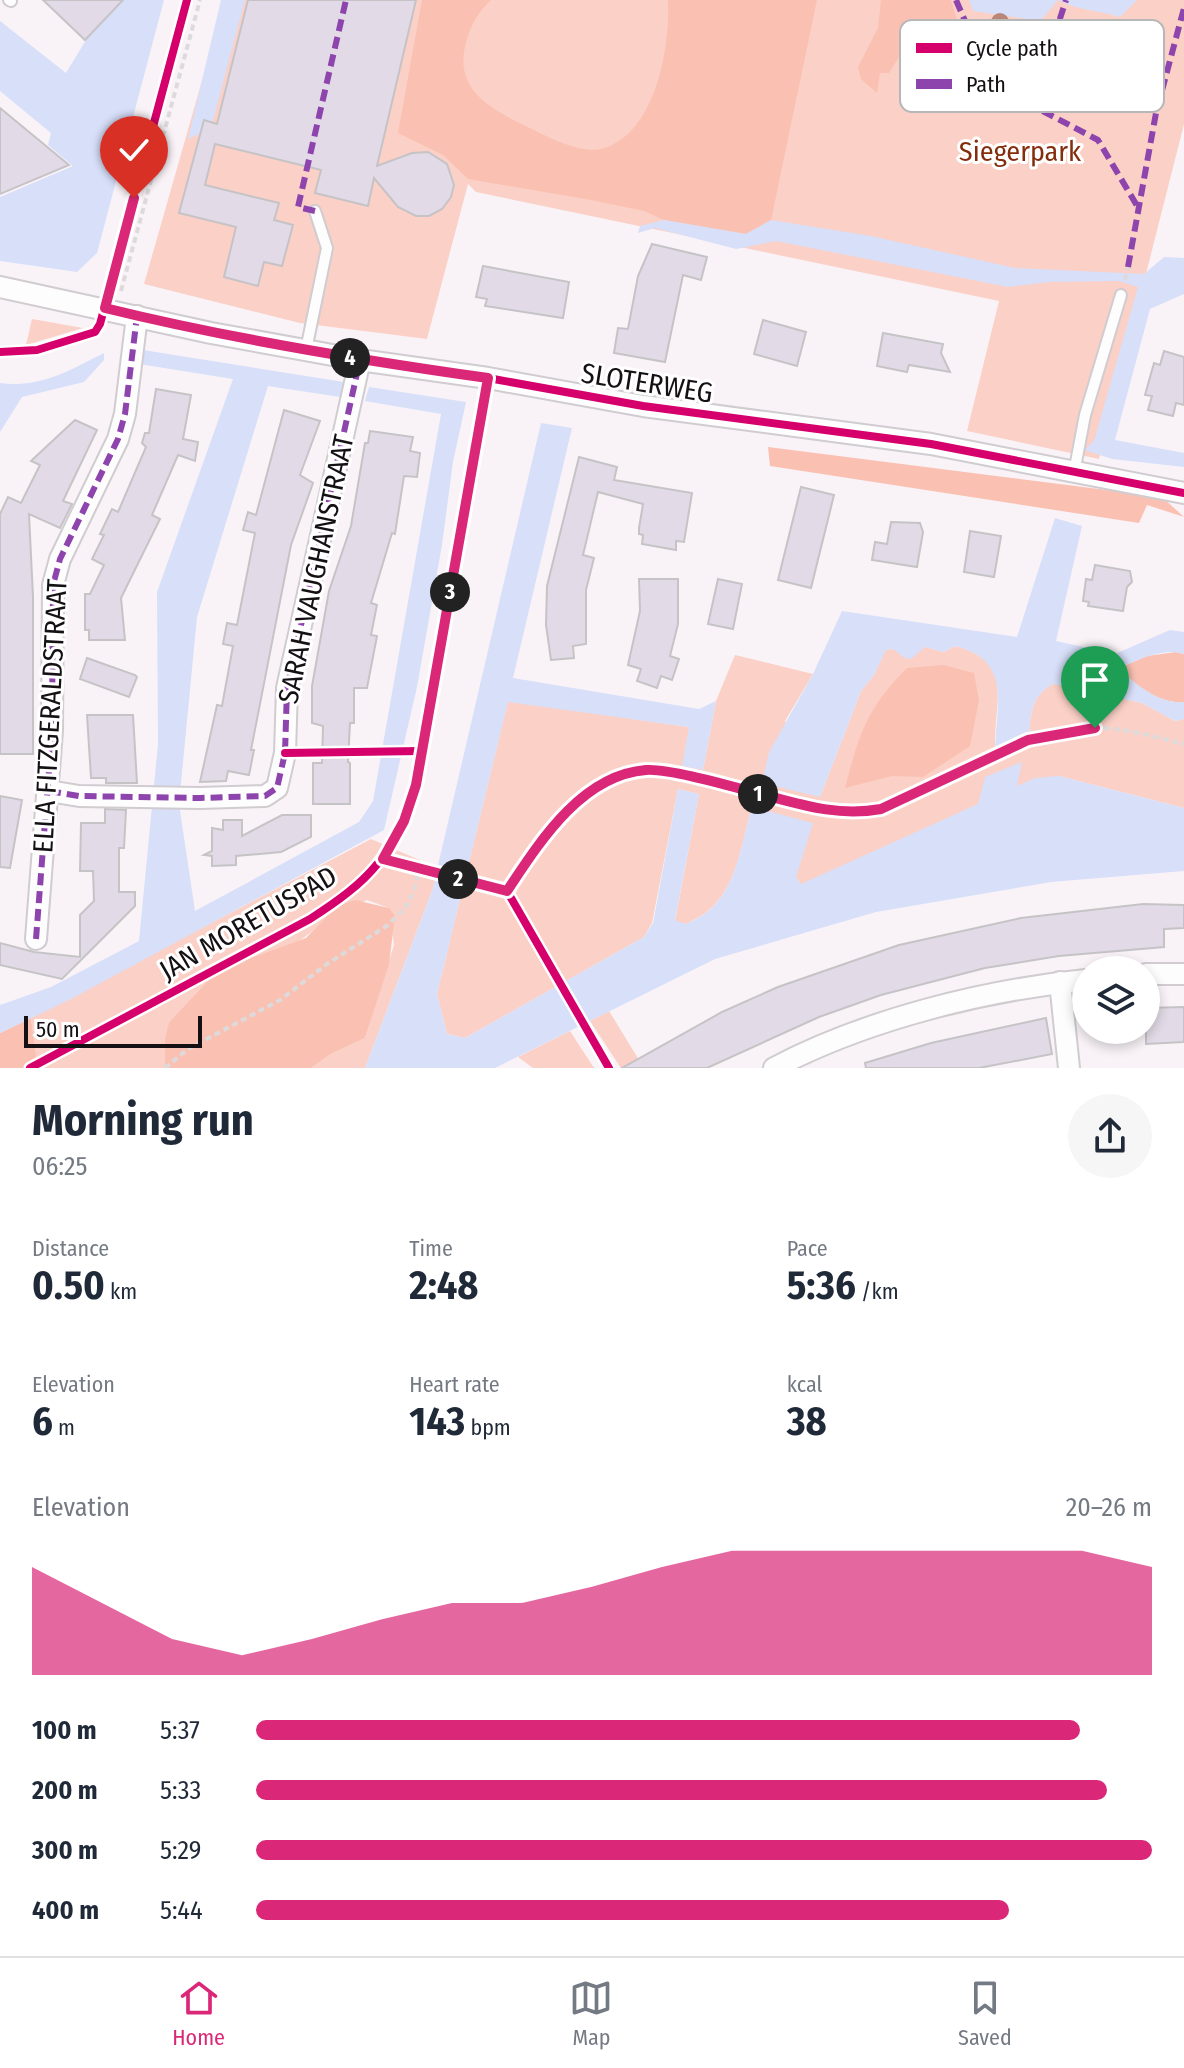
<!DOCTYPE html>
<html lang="en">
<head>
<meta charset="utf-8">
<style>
	body { margin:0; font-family:"Fira Sans Condensed",sans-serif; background:#f6f6f7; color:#1f2937; height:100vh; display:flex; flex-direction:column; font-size:30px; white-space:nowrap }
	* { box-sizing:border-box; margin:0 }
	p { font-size:26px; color:#747a83 }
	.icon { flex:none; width:44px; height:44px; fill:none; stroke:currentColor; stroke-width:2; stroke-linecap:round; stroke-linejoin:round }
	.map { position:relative; height:1068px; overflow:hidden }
	.details { display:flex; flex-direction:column; background:#fff; flex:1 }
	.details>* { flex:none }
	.buttons { position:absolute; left:1072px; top:956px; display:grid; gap:16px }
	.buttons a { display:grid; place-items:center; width:88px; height:88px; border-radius:50%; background:#fff; box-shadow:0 4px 12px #0003; font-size:40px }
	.scale { position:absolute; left:24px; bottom:20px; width:178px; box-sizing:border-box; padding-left:8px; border:4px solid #141013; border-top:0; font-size:22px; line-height:28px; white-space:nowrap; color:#141013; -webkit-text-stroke:6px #fff; paint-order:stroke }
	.pin { position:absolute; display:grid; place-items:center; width:68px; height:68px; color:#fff; margin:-82px -34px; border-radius:50% 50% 50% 0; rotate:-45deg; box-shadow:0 0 8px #0007 }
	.pin .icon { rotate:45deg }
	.km { position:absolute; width:40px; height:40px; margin:-20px; border-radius:50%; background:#222; color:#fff; font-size:22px; line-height:40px; text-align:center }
	.round { display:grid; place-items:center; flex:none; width:84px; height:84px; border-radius:42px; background:#f6f6f7 }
	.overview { display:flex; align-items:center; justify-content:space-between; height:136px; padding:0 32px }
	h1 { font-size:44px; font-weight:700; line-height:60px }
	.figures { display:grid; grid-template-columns:repeat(3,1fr); gap:12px; height:136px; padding:8px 32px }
	.figures div { display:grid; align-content:center }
	.figures b { font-size:40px; font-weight:700 }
	.figures small { font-size:22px; font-weight:400 }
	.figures p { font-size:22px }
	.chart { height:224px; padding:16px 32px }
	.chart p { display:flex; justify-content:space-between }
	.chart svg { width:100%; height:144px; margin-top:8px; fill:#db2777; opacity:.7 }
	ul { padding:0 32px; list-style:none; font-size:26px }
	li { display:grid; grid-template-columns:128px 96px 1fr; align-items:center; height:60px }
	li i { height:20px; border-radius:10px; background:#db2777 }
	.menu { display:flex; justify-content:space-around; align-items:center; height:112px; border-top:2px solid #e0e1e3; background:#fff; font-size:22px; color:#747a83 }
	.menu a { display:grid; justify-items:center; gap:4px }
	.menu .active { color:#db2777 }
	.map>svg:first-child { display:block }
	.green { fill:#fbd0c6 }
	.forest { fill:#fac1b2 }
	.water { fill:#d8dff9 }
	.building { fill:#e2dbe7; stroke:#c6c3c6; stroke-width:2 }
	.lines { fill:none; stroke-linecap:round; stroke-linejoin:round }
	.lane-casing { stroke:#d0cccf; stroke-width:14 }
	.street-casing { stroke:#d0cccf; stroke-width:24 }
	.path { stroke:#dddadc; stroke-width:4; stroke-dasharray:6 4; stroke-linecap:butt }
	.lane { stroke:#fefdfe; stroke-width:10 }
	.street { stroke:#fefdfe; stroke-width:20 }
	.quiet { stroke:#8e44ad; stroke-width:6; stroke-dasharray:12 6; stroke-linecap:butt }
	.cycleway-casing { stroke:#fff; stroke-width:13 }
	.cycleway { stroke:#d6006c; stroke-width:8 }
	.tree { fill:#b98677 }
	.route-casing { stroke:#fff; stroke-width:16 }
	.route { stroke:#db2777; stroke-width:10 }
	.labels { text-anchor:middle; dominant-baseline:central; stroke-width:6; stroke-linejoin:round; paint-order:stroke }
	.park-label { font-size:28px; fill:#842d0d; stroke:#fff }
	.street-label { font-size:28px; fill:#141013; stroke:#fff }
	.key { fill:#fff; stroke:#b8b7b8; stroke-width:2 }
	.key-label { font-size:22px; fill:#141013 }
</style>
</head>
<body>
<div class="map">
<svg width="1184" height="1068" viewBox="0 0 1184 1068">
	<rect width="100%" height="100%" fill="#f9f3f8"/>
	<g class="green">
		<polygon points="225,0 427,0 400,127 437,152 441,0 1184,0 1184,124 1099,459 967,431 999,301 476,192 468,184 427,339 300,323 144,284"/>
		<polygon points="32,319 83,328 26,345"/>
		<path d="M955,646C1015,661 994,700 995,747L1029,734C1031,711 1032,696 1053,683L1142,703L1175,721L1184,719V808L1059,776L1016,787L1021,763L979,804L801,885L752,807C738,855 736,905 685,924L675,921L699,794L678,789L652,923L644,937L465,1038L447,1034L437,994L508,701L689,727L703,770L716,701L735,655L813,674L785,721L820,797L861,691L874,675L885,650L894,649L905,658L925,647L944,652Z"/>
		<polygon points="371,839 438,868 432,891 365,1068 311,1068 331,1054 365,1038 394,945 389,908 367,900 319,926 298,942 218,970 169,1022 165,1068 38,1068 31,1018"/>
		<polygon points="609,1011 644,1068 621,1068 590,1021"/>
		<polygon points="570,1031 594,1068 533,1068 518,1057"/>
	</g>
	<g class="forest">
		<path d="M422,0H491C477,13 469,28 465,47C454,95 500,113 536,131C554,140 585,155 605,148C657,130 670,46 668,0H817L771,220L746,234L664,220L644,211L591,200L468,179L443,155L398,133Z"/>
		<polygon points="881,0 951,0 965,46 964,73 981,79 967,95 945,92 943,60 902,52 889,73 880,73 877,93 861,79 858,67 878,28"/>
		<polygon points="768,447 1162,497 1184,517 1147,505 1139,523 770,466"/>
		<path d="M1176,652L1184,654V702C1157,704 1138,685 1117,669L1147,656Z"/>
		<path d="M943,665L974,673L979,700L970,746L923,777L892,776L845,788C859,734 867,708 907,668Z"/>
		<polygon points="355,900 389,908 395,916 389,964 365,1038 331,1054 311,1068 165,1068 165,1040 169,1022 218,970 306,938 337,906"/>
		<polygon points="31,1018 38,1068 0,1068 0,1033"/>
	</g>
	<g class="water">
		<polygon points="124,0 164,0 97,253 77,272 0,261 0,197 73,166 48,145 51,133 0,91 0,21 66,73 86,40"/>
		<polygon points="221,0 245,0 214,117 208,130 188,139"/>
		<path d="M969,0H1137L1120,17C1098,10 1078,11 1058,0L1040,21L973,11Z"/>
		<polygon points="664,220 746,234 771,220 871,236 1015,268 1144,274 1164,257 1184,258 1184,294 1150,309 1115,440 1184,453 1184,467 1112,459 1084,450 1094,441 1138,287 1119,281 1049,282 1008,287 776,241 736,249 655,228 638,233 640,226"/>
		<polygon points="143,350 344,382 340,397 268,386 197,617 179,804 195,911 359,822 373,801 441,414 365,401 369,387 466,402 453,462 442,545 417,687 384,830 71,999 0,1033 0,1005 51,987 139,941 158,744 157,592 233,379 139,364"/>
		<path d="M104,353V360L84,382L22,397L0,432V383C41,388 68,371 104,353Z"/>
		<path d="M541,423L572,428L513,678L699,709L716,701L703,770L682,766L689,727L508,702L437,994L447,1034L465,1038L644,937L653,923L678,789L699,794L675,920L685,924C736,906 738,854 752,807L813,823L796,877L801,884L978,804L985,777L1022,762L1017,786L1035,778L1059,776L1184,808V871L1051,882L876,912L715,959L495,1068H365L432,891Z"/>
		<path d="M1055,518L1082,526L1056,641L1115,654L1170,630L1184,632V654C1163,647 1137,660 1118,669C1138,685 1158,704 1184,702V719L1175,721L1142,703L1053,684C1032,696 1031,711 1029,734L995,748C997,702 1011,660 955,646L944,652L925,647L911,659L905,658L893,649L886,650L874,675L861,691L820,797L762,783L769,752L813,674L842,611L1017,637Z"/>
	</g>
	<g class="building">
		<polygon points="43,0 123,0 85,40"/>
		<polygon points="248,0 416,0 377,166 412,153 428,152 447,164 454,185 451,197 442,209 429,216 416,216 398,207 374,178 368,206 315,193 321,170 215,144 205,185 279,203 274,220 293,225 282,266 264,262 258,286 224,277 236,227 179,213 204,120 217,124"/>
		<polygon points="0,108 69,165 0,194"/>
		<polygon points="652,244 707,257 701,280 683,275 665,362 614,353 618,328 628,329 638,276"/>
		<polygon points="483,266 569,282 563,318 485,306 487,299 476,297"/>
		<polygon points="763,320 806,332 797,366 754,354"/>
		<polygon points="883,333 943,344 941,353 950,372 909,365 907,372 877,366"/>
		<polygon points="1164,351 1184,357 1184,405 1176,403 1173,416 1148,410 1152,396 1145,395 1154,363 1160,365"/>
		<polygon points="156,389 191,395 183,439 198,442 195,461 178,455 152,515 160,519 121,598 125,640 89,640 89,630 85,630 85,594 90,594 104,565 92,559 104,535 100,534 112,509 118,512 146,447 142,443 145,433 149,433"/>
		<polygon points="284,410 320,421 300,475 313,483 291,545 251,750 254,750 249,775 228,771 226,781 200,782 217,705 222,706 233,646 223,644 227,623 237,625 255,533 243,530 248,512 256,515"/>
		<polygon points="75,420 97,430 63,501 72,504 60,528 29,514 33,597 33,754 0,754 0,514 8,497 21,503 40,465 31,461"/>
		<polygon points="370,431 413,437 410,451 420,453 417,477 404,476 395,534 392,533 371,603 377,605 371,635 377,636 367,688 354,688 354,723 350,723 348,762 350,763 350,804 313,804 313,763 322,763 323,726 312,723 312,686 329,591 351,526 365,443 368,443"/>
		<polygon points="579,457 617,467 614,480 692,493 684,542 676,541 676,550 642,544 643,535 639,534 639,528 643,504 598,492 583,555 594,558 586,590 586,644 573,646 574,658 551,660 546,625 547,586"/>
		<polygon points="801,487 834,495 811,588 778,580"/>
		<polygon points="891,522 920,523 923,532 917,567 872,560 875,542 887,544"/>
		<polygon points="970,531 1001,536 994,577 964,572"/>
		<polygon points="1095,565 1130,571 1132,582 1127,587 1123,611 1088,606 1089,602 1083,601 1086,579 1092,580"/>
		<polygon points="639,579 678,579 678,624 670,656 679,659 672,680 661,676 657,688 637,681 641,669 628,665 640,611"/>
		<polygon points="718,579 742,584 733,629 708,624"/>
		<polygon points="87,658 135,675 137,677 129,697 80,679"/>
		<polygon points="87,715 133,715 137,783 106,783 106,778 91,778"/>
		<polygon points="0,796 22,800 10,868 0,867"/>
		<polygon points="105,809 126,810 124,848 119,848 119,892 135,892 135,906 62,979 0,965 0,943 34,952 80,957 80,915 94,901 93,871 80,871 81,823 105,823"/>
		<polygon points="282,815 311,815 311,837 281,852 236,856 236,865 212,866 212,856 204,855 212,851 212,828 223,830 223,820 242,820 242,836"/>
		<polygon points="1143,904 1184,905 1184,928 1164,929 1164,947 1059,956 985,968 881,995 819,1017 707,1068 622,1068 722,1012 778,987 899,945 1021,918"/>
		<polygon points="1184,1007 1184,1042 1146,1044 1146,1008"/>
		<polygon points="1046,1018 1052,1054 979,1068 866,1068 865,1063 931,1043"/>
	</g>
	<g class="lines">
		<g class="lane-casing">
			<g id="lane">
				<polyline points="9,0 11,1"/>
				<polyline points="306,350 327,248 315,211"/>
				<polyline points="1074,473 1085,415 1121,295"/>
			</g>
		</g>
		<g class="street-casing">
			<g id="street">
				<polyline points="0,287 211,333 360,360 488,378 643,406 931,444 1184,493"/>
				<polyline points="49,791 79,796 200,798 265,796 277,788 285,753 287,688 360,360"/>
				<polyline points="36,939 52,731 53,585 60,559 118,439 125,414 137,316"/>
				<polyline points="1146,974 1184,974"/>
				<polyline points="1060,982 1069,1068"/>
				<path d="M774,1068C865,1020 984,990 1086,980"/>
			</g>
		</g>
		<g class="path">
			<polyline points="1125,280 1128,267"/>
			<polyline points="121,291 200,0"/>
			<path d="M507,891C539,843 581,775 646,770C671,768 744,790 772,797C809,807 842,816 881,809C943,780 1024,730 1093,728C1122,727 1155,737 1184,744"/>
			<polyline points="165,1068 188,1049 280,1000 327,964 388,925 406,907 414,891 419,869"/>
		</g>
		<use href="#lane" class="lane"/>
		<use href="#street" class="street"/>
		<g class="quiet">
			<polyline points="956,0 974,42 1004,81 1035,107 1098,140 1139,209"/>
			<polyline points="1032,105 1066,0"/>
			<polyline points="315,211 298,207 346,0"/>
			<polyline points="1128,267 1156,113 1184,8"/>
			<polyline points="49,791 79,796 200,798 265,796 277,788 285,753 287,688 360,360"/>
			<polyline points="36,939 52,731 53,585 60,559 118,439 125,414 137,316"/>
		</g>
		<g class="cycleway-casing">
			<g id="cycleway">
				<polyline points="105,308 211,333 360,360 488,378 643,406 931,444 1184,493"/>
				<polyline points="0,352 37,350 95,332 100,324 187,0"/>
				<polyline points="285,753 421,751"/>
				<polyline points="383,859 507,891 609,1068"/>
				<path d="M30,1068L310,919C371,880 394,855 416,785L488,378"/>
			</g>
		</g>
		<use href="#cycleway" class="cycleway"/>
	</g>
	<circle class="tree" cx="1000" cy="22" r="9"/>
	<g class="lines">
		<g class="route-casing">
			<path id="route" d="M134,198L105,308C231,339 359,360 488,378L416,785L404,821L383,859L507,891C539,843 581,775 646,770C671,768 744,790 772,797C809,807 842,816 881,809L1028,740L1095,728"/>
		</g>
		<use href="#route" class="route"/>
	</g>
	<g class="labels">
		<g class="park-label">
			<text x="1020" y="151">Siegerpark</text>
		</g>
		<g class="street-label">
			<text transform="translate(647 383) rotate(9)">SLOTERWEG</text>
			<text transform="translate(316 569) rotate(-78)">SARAH VAUGHANSTRAAT</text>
			<text transform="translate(50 716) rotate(-87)">ELLA FITZGERALDSTRAAT</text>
			<text transform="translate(248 923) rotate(-30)">JAN MORETUSPAD</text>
		</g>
	</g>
	<rect x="900" y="20" width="264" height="92" rx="12" class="key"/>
	<rect x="916" y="43" width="36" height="10" fill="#d6006c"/>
	<rect x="916" y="79" width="36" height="10" fill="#8e44ad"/>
	<g class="key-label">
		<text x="966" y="56">Cycle path</text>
		<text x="966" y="92">Path</text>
	</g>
</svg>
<div class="buttons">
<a><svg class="icon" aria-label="layers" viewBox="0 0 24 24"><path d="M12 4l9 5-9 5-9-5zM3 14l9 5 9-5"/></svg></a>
</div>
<div class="scale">50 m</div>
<div class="pin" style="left:1095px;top:728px;background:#1e9e55"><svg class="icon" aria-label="arrive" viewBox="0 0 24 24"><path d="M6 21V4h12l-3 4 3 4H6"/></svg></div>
<div class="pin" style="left:134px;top:198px;background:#d93025"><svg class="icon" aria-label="check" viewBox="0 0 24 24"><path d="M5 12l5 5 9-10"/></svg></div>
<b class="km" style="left:758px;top:794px">1</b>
<b class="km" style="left:458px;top:879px">2</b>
<b class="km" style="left:450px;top:592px">3</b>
<b class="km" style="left:350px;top:358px">4</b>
</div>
<section class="details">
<div class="overview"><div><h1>Morning run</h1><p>06:25</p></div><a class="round"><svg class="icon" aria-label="share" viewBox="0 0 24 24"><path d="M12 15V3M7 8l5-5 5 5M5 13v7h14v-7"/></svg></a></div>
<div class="figures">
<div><p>Distance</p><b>0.50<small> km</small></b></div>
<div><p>Time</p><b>2:48</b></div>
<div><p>Pace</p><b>5:36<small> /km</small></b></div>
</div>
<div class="figures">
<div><p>Elevation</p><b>6<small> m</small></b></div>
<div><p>Heart rate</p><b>143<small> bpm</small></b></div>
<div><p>kcal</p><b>38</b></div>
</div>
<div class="chart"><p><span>Elevation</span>20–26 m</p>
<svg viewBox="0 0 160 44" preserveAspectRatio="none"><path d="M0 44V11L10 22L20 33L30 38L40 33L50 27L60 22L70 22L80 17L90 11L100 6L110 6L120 6L130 6L140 6L150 6L160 11V44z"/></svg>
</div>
<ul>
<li><b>100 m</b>5:37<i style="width:92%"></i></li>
<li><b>200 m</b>5:33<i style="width:95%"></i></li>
<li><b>300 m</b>5:29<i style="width:100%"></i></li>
<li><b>400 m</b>5:44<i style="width:84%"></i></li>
</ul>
</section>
<nav class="menu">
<a class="active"><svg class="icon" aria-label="home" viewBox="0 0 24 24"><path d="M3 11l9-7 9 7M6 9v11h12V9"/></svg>Home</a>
<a><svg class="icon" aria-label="map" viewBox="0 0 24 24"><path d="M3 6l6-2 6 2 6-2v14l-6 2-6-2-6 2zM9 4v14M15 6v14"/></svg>Map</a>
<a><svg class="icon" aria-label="saved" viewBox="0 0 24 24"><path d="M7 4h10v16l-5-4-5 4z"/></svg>Saved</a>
</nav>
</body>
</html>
